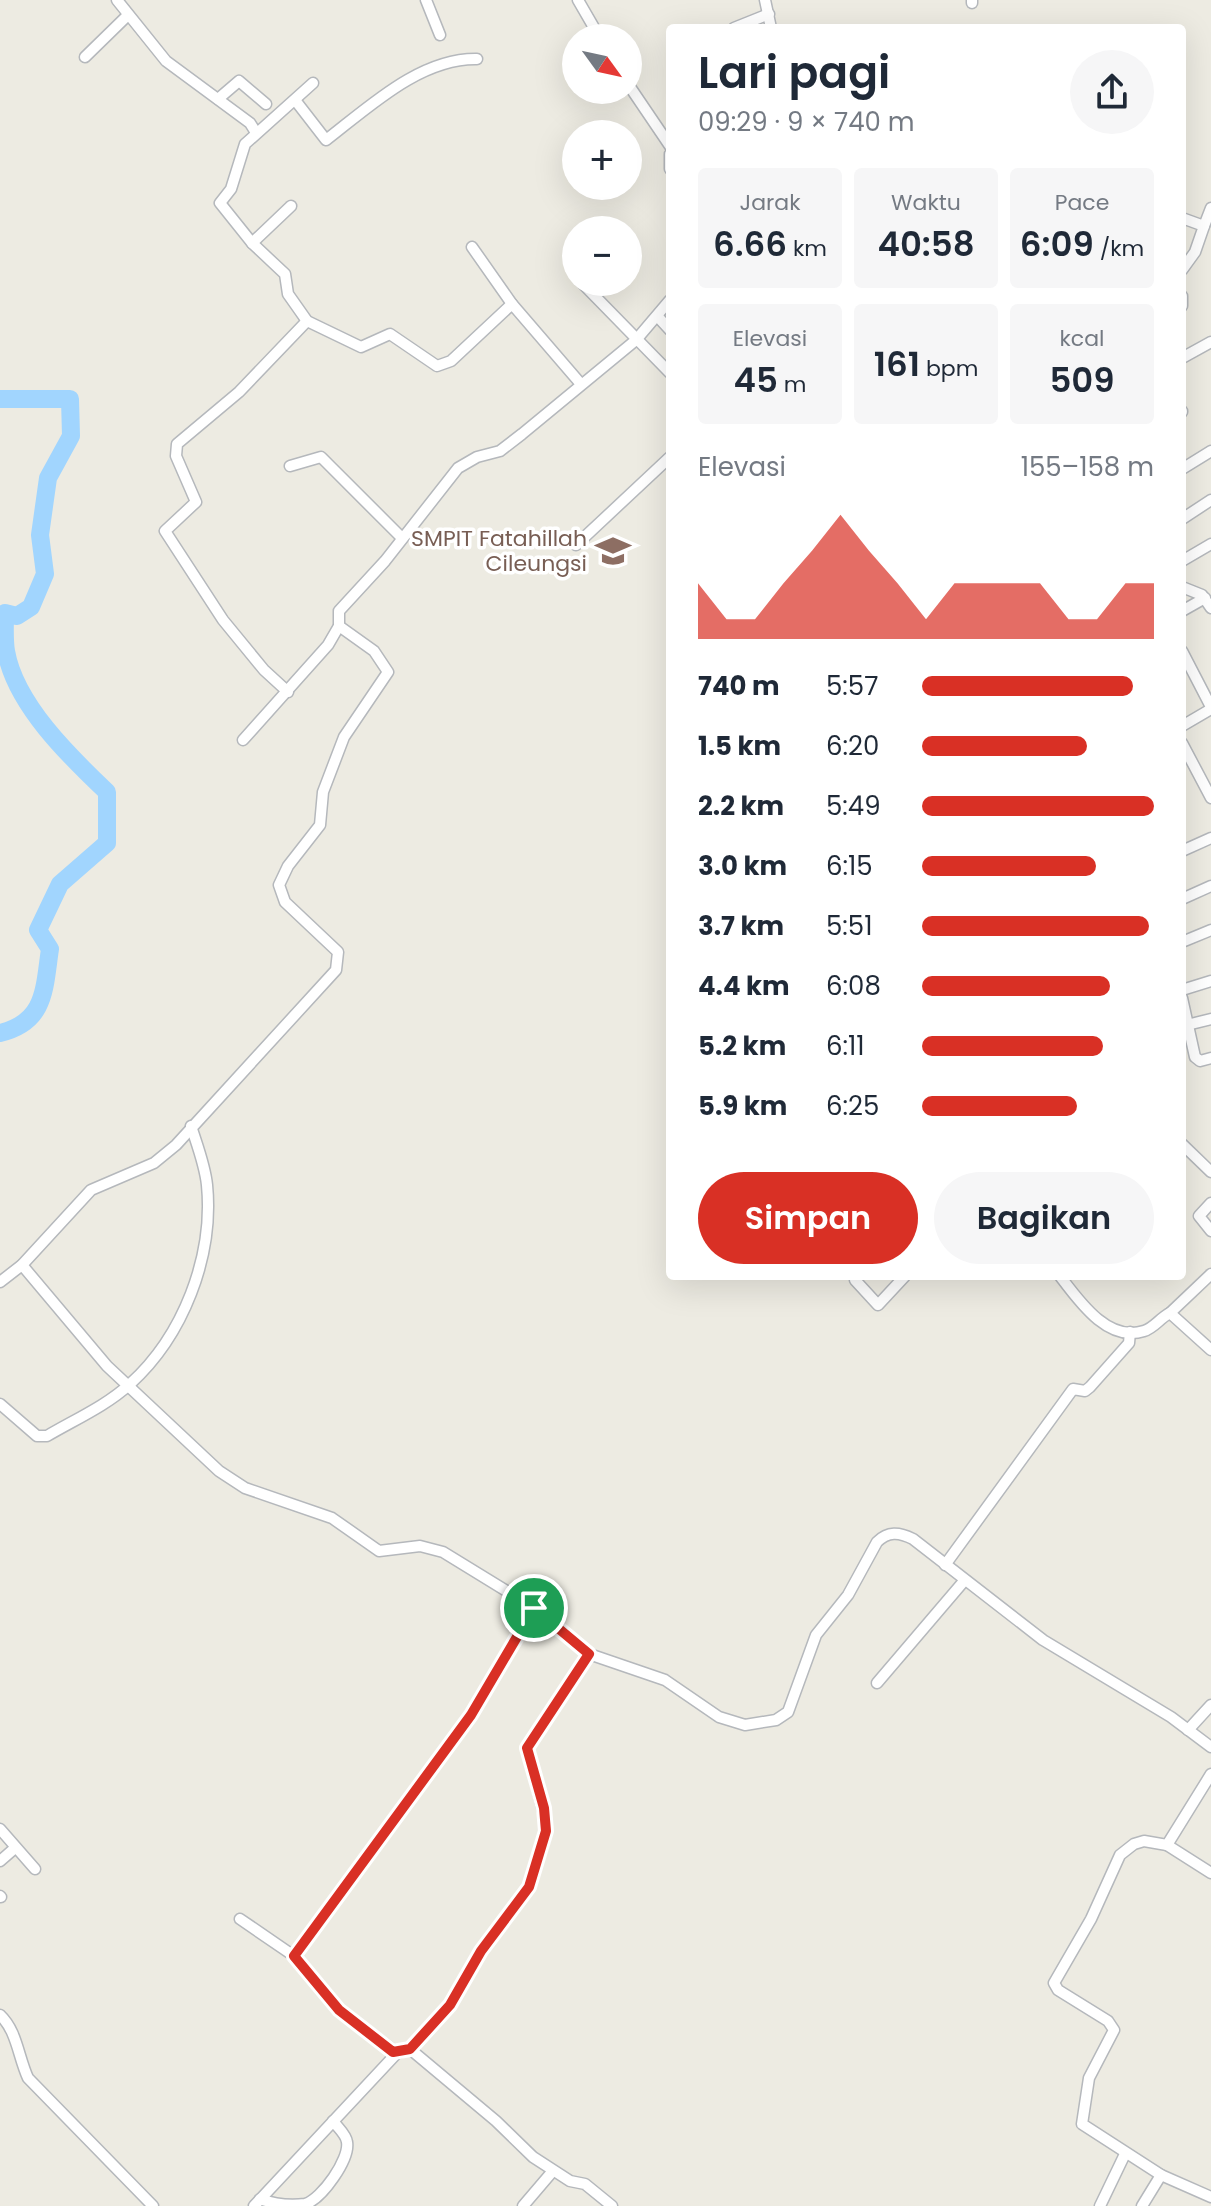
<!DOCTYPE html>
<html lang="id">
<head>
<meta charset="utf-8">
<style>
	body { margin:0; font-family:Poppins,sans-serif; background:#f6f6f7; color:#1f2937; height:100vh; display:flex; flex-direction:column; font-size:30px; white-space:nowrap }
	* { box-sizing:border-box; margin:0 }
	p { font-size:26px; color:#747a83 }
	.icon { flex:none; width:44px; height:44px; fill:none; stroke:currentColor; stroke-width:2; stroke-linecap:round; stroke-linejoin:round }
	.map { position:relative; flex:1; overflow:hidden }
	.side { position:absolute; left:666px; top:24px; width:520px; height:1256px; display:flex; flex-direction:column; background:#fff; border-radius:8px; box-shadow:0 8px 32px #0002 }
	.side>* { flex:none }
	.needle { width:52px; rotate:123deg }
	.tools { position:absolute; left:562px; top:24px; display:grid; gap:16px }
	.tools a { display:grid; place-items:center; width:80px; height:80px; border-radius:50%; background:#fff; box-shadow:0 8px 32px #0002; font-size:40px }
	.pin { position:absolute; display:grid; place-items:center; width:68px; height:68px; color:#fff; margin:-34px; border:4px solid #fff; border-radius:50%; box-shadow:0 2px 8px #0007 }
	.round { display:grid; place-items:center; flex:none; width:84px; height:84px; border-radius:42px; background:#f6f6f7 }
	.overview { display:flex; align-items:center; justify-content:space-between; height:136px; padding:0 32px }
	h1 { font-size:44px; font-weight:600; line-height:60px }
	.stats { display:grid; grid-template-columns:repeat(3,1fr); gap:12px; height:136px; padding:8px 32px }
	.stats div { display:grid; align-content:center; border-radius:8px; background:#f6f6f7; text-align:center }
	.stats b { font-size:34px; font-weight:600 }
	.stats small { font-size:22px; font-weight:400 }
	.stats p { font-size:22px }
	.chart { height:224px; padding:16px 32px }
	.chart p { display:flex; justify-content:space-between }
	.chart svg { width:100%; height:144px; margin-top:8px; fill:#d93025; opacity:.7 }
	.primary-button { display:flex; gap:16px; margin-top:auto; padding:16px 32px }
	.primary-button a { flex:1; height:92px; border-radius:48px; background:#d93025; color:#fff; font-size:32px; font-weight:600; line-height:92px; text-align:center }
	.primary-button a+a { background:#f6f6f7; color:#1f2937 }
	ul { padding:0 32px; list-style:none; font-size:26px }
	li { display:grid; grid-template-columns:128px 96px 1fr; align-items:center; height:60px }
	li i { height:20px; border-radius:10px; background:#d93025 }
	.map>svg:first-child { display:block }
	.lines { fill:none; stroke-linecap:round; stroke-linejoin:round }
	.river { stroke:#a1d5fe; stroke-width:18 }
	.minor-casing { stroke:#b5b8bc; stroke-width:13 }
	.minor { stroke:#fff; stroke-width:10 }
	.route-casing { stroke:#fff; stroke-width:16 }
	.route { stroke:#d93025; stroke-width:10 }
	.labels { text-anchor:middle; dominant-baseline:central; stroke-width:7; stroke-linejoin:round; paint-order:stroke }
	.education-label { font-size:22px; fill:#785e54; stroke:#fff; text-anchor:end }
</style>
</head>
<body>
<div class="map">
<svg width="1211" height="2206" viewBox="0 0 1211 2206">
	<rect width="100%" height="100%" fill="#edebe2"/>
	<g class="lines">
		<path class="river" d="M0,399H70L71,436L48,478L40,535L45,574L31,607L17,616L5,613C5,625 4,639 6,651C15,704 70,757 107,792V843L60,884L38,930L50,949C44,989 46,1022 0,1033"/>
		<g class="minor-casing">
			<g id="minor">
				<polyline points="117,0 166,61 250,123 255,131"/>
				<polyline points="426,0 440,35"/>
				<polyline points="578,0 600,38"/>
				<polyline points="765,0 771,28"/>
				<polyline points="972,3 972,0"/>
				<polyline points="734,28 769,14"/>
				<polyline points="85,57 127,16"/>
				<polyline points="313,83 245,144 231,189 220,203 252,243 285,274 288,294 307,321 361,347 390,334 437,366 451,361 512,304 580,383"/>
				<polyline points="628,84 670,146"/>
				<polyline points="218,99 239,81 266,104"/>
				<path d="M295,100L326,140C369,107 420,58 477,59"/>
				<polyline points="670,154 670,169"/>
				<polyline points="1182,218 1204,226 1195,252 1182,270"/>
				<polyline points="1204,226 1211,208"/>
				<polyline points="252,243 291,206"/>
				<polyline points="472,247 512,304"/>
				<polyline points="584,285 670,373"/>
				<polyline points="1182,296 1182,306"/>
				<polyline points="659,318 670,330"/>
				<polyline points="1182,358 1211,342"/>
				<polyline points="1182,412 1182,411"/>
				<polyline points="290,466 321,457 402,538"/>
				<polyline points="1182,469 1211,451"/>
				<polyline points="1182,519 1211,500"/>
				<polyline points="576,545 670,457"/>
				<polyline points="1182,561 1211,544"/>
				<polyline points="1182,587 1202,595 1211,608"/>
				<polyline points="1182,611 1205,598"/>
				<polyline points="1182,651 1211,707"/>
				<polyline points="288,692 264,670 223,620 165,531 196,502 176,456 177,444 239,392 307,321"/>
				<polyline points="1182,726 1211,709"/>
				<polyline points="243,740 328,645 339,626 339,611 385,561 458,468 477,457 500,451 522,434 636,340 670,300"/>
				<polyline points="1182,743 1211,798"/>
				<polyline points="1182,851 1211,838"/>
				<polyline points="1182,899 1211,886"/>
				<polyline points="1182,942 1211,930"/>
				<polyline points="1182,990 1211,981"/>
				<polyline points="1182,998 1195,1057 1200,1061 1211,1058"/>
				<polyline points="1187,1025 1211,1019"/>
				<polyline points="1182,1144 1211,1172"/>
				<polyline points="1211,1203 1199,1216 1211,1231"/>
				<path d="M22,1265L107,1366L219,1471L245,1488L332,1518L379,1551L420,1546L443,1552L534,1608L589,1654L665,1680L719,1717L745,1725L776,1720L788,1712L816,1635L848,1595L877,1542C888,1531 899,1532 913,1539L1043,1640L1171,1717L1211,1747"/>
				<path d="M1060,1276C1079,1301 1108,1343 1144,1331C1154,1328 1160,1318 1170,1313L1211,1350"/>
				<polyline points="855,1280 878,1305 905,1276"/>
				<polyline points="0,1282 22,1265 91,1190 154,1163 176,1145 336,970 338,952 285,902 279,885 288,866 320,825 323,792 344,737 388,672 374,651 339,626"/>
				<polyline points="1170,1313 1211,1274"/>
				<path d="M0,1404L37,1436H47C74,1420 106,1406 130,1384C183,1336 214,1257 207,1185C205,1165 197,1145 191,1126"/>
				<polyline points="945,1565 1073,1389 1085,1391 1090,1387 1129,1343 1130,1332"/>
				<polyline points="877,1683 964,1581"/>
				<polyline points="1188,1730 1211,1705"/>
				<polyline points="1211,1774 1167,1845 1144,1841 1134,1844 1120,1855 1091,1919 1054,1983 1058,1990 1108,2021 1114,2030 1089,2078 1082,2124 1161,2175 1211,2197"/>
				<polyline points="0,1829 35,1869"/>
				<polyline points="1167,1845 1211,1873"/>
				<polyline points="0,1861 15,1848"/>
				<polyline points="0,1896 1,1897"/>
				<polyline points="240,1919 294,1956 339,2010 397,2053"/>
				<polyline points="294,1956 471,1715 534,1608"/>
				<path d="M0,2015C17,2031 18,2056 28,2078L153,2206"/>
				<polyline points="410,2049 496,2121 533,2157 570,2181 585,2184 612,2206"/>
				<path d="M260,2199C274,2204 290,2206 305,2204C322,2199 350,2159 347,2142C346,2134 338,2128 333,2121"/>
				<polyline points="254,2206 397,2053 410,2049 450,2005 481,1951 529,1887 544,1841 546,1822 527,1748 589,1654"/>
				<polyline points="523,2206 552,2172"/>
				<polyline points="1100,2206 1125,2154"/>
				<polyline points="1142,2206 1161,2175"/>
			</g>
		</g>
		<use href="#minor" class="minor"/>
	</g>
	<g class="lines">
		<g class="route-casing">
			<polygon id="route" points="534,1608 589,1654 527,1748 544,1808 546,1831 529,1887 481,1951 450,2005 410,2049 393,2052 339,2010 294,1956 471,1715"/>
		</g>
		<use href="#route" class="route"/>
	</g>
	<defs>
		<g id="school-bare" transform="scale(2.76)"><path d="M0-5L7-2L0 1L-7-2ZM-4 1L0 2.5L4 1V4Q0 6-4 4Z" fill="#8d6e63" stroke="#fff" stroke-width="2.5" paint-order="stroke"/></g>
	</defs>
	<g fill-rule="evenodd">
		<use href="#school-bare" x="613" y="551"/>
	</g>
	<g class="labels">
		<g class="education-label">
			<text x="587" y="538">SMPIT Fatahillah<tspan x="587" dy="25">Cileungsi</tspan></text>
		</g>
	</g>
</svg>
<div class="tools">
<a><svg class="needle" viewBox="-14 -14 28 28"><path d="M0-13l5 13h-10z" fill="#e53935"/><path d="M0 13l5-13h-10z" fill="#747a83"/></svg></a>
<a>+</a>
<a>−</a>
</div>
<div class="pin" style="left:534px;top:1608px;background:#1e9e55"><svg class="icon" aria-label="arrive" viewBox="0 0 24 24"><path d="M6 21V4h12l-3 4 3 4H6"/></svg></div>
<section class="side">
<div class="overview"><div><h1>Lari pagi</h1><p>09:29 · 9 × 740 m</p></div><a class="round"><svg class="icon" aria-label="share" viewBox="0 0 24 24"><path d="M12 15V3M7 8l5-5 5 5M5 13v7h14v-7"/></svg></a></div>
<div class="stats">
<div><p>Jarak</p><b>6.66<small> km</small></b></div>
<div><p>Waktu</p><b>40:58</b></div>
<div><p>Pace</p><b>6:09<small> /km</small></b></div>
</div>
<div class="stats">
<div><p>Elevasi</p><b>45<small> m</small></b></div>
<div><b>161<small> bpm</small></b></div>
<div><p>kcal</p><b>509</b></div>
</div>
<div class="chart"><p><span>Elevasi</span>155–158 m</p>
<svg viewBox="0 0 160 44" preserveAspectRatio="none"><path d="M0 44V27L10 38L20 38L30 27L40 17L50 6L60 17L70 27L80 38L90 27L100 27L110 27L120 27L130 38L140 38L150 27L160 27V44z"/></svg>
</div>
<ul>
<li><b>740 m</b>5:57<i style="width:91%"></i></li>
<li><b>1.5 km</b>6:20<i style="width:71%"></i></li>
<li><b>2.2 km</b>5:49<i style="width:100%"></i></li>
<li><b>3.0 km</b>6:15<i style="width:75%"></i></li>
<li><b>3.7 km</b>5:51<i style="width:98%"></i></li>
<li><b>4.4 km</b>6:08<i style="width:81%"></i></li>
<li><b>5.2 km</b>6:11<i style="width:78%"></i></li>
<li><b>5.9 km</b>6:25<i style="width:67%"></i></li>
</ul>
<div class="primary-button"><a>Simpan</a><a>Bagikan</a></div>
</section>
</div>
</body>
</html>
